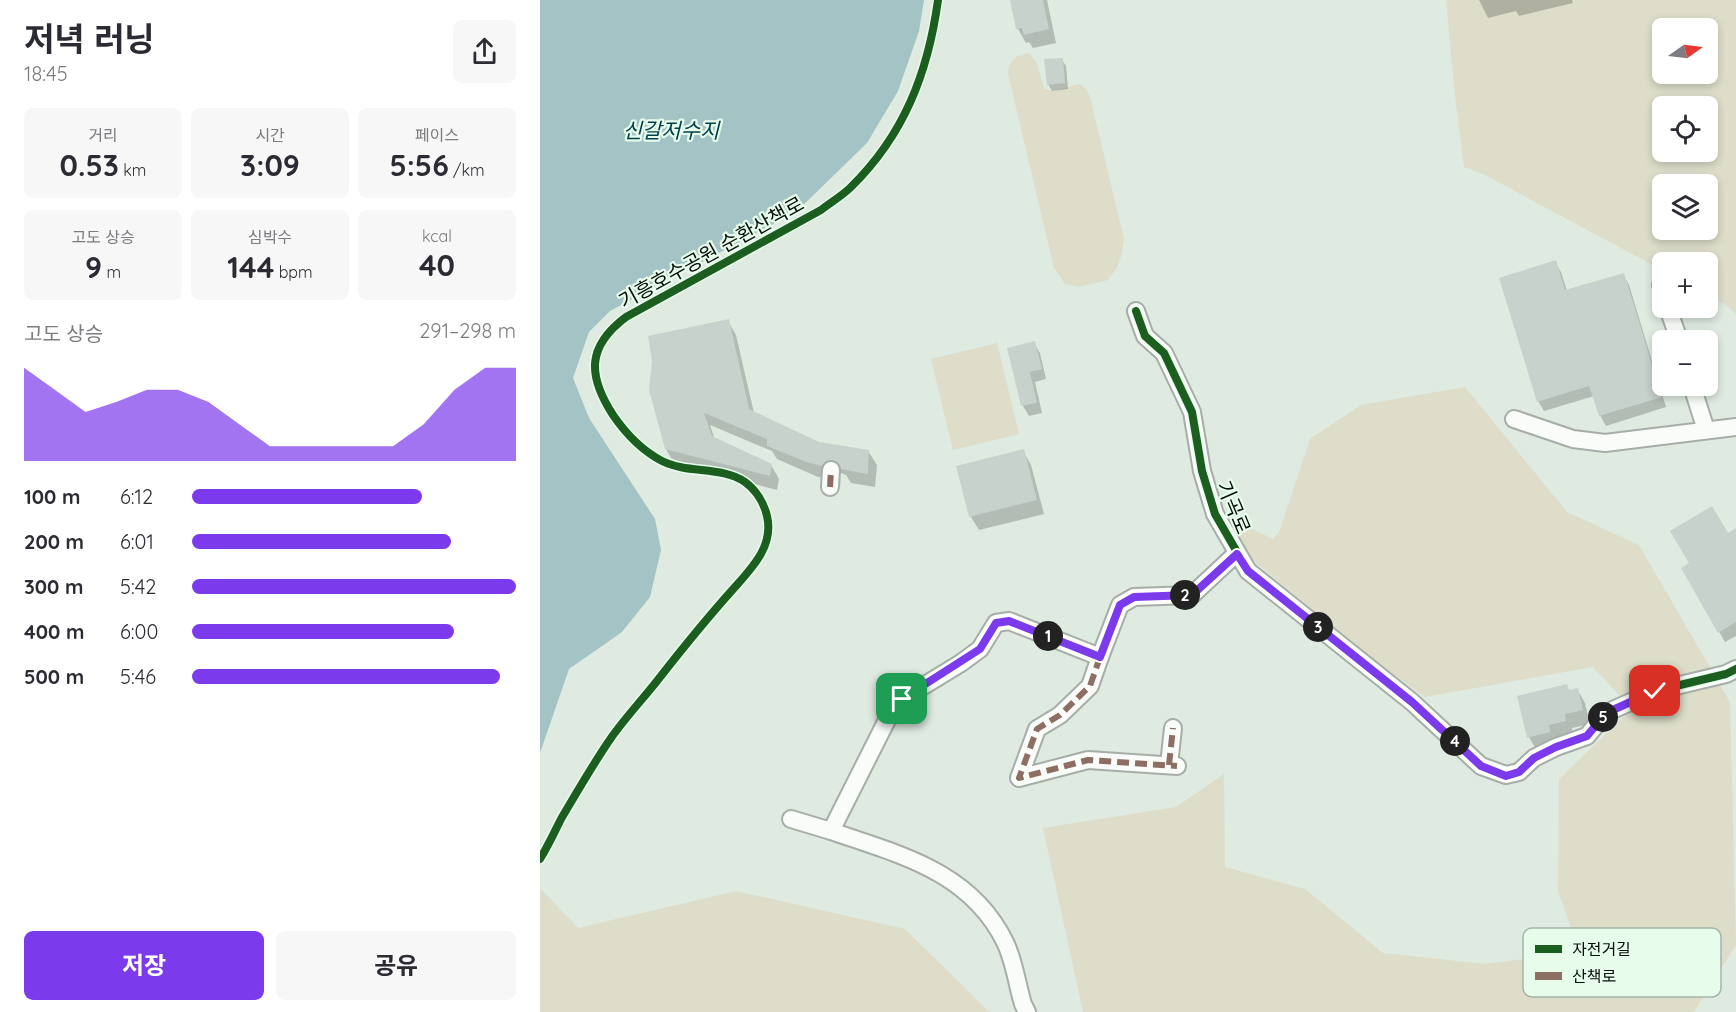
<!DOCTYPE html>
<html lang="ko">
<head>
<meta charset="utf-8">
<style>
	body { margin:0; font-family:Quicksand,"Noto Sans KR",sans-serif; background:#f7f7f7; color:#2b2b33; height:100vh; display:flex; flex-direction:column; font-size:22px; white-space:nowrap }
	* { box-sizing:border-box; margin:0 }
	p { font-size:20px; color:#7c7c81 }
	.icon { flex:none; width:33px; height:33px; fill:none; stroke:currentColor; stroke-width:2; stroke-linecap:round; stroke-linejoin:round }
	.map { position:relative; flex:1; overflow:hidden }
	.drawer { display:flex; flex-direction:column; background:#fff; width:540px }
	.drawer>* { flex:none }
	.needle { width:39px; rotate:76deg }
	.controls { position:absolute; left:1112px; top:18px; display:grid; gap:12px }
	.controls a { display:grid; place-items:center; width:66px; height:66px; border-radius:9px; background:#fff; box-shadow:0 3px 9px #0003; font-size:30px }
	.pin { position:absolute; display:grid; place-items:center; width:51px; height:51px; color:#fff; margin:-26px; border-radius:12px; box-shadow:0 3px 9px #0006 }
	.km { position:absolute; width:30px; height:30px; margin:-15px; border-radius:50%; background:#222; color:#fff; font-size:16px; line-height:30px; text-align:center }
	.round { display:grid; place-items:center; flex:none; width:63px; height:63px; border-radius:9px; background:#f7f7f7 }
	.overview { display:flex; align-items:center; justify-content:space-between; height:102px; padding:0 24px }
	h1 { font-size:33px; font-weight:700; line-height:45px }
	.stats { display:grid; grid-template-columns:repeat(3,1fr); gap:9px; height:102px; padding:6px 24px }
	.stats div { display:grid; align-content:center; border-radius:9px; background:#f7f7f7; text-align:center }
	.stats b { font-size:30px; font-weight:700 }
	.stats small { font-size:16px; font-weight:400 }
	.stats p { font-size:16px }
	.chart { height:168px; padding:12px 24px }
	.chart p { display:flex; justify-content:space-between }
	.chart svg { width:100%; height:108px; margin-top:6px; fill:#7c3aed; opacity:.7 }
	.button { display:flex; gap:12px; margin-top:auto; padding:12px 24px }
	.button a { flex:1; height:69px; border-radius:9px; background:#7c3aed; color:#fff; font-size:24px; font-weight:700; line-height:69px; text-align:center }
	.button a+a { background:#f7f7f7; color:#2b2b33 }
	ul { padding:0 24px; list-style:none; font-size:20px }
	li { display:grid; grid-template-columns:96px 72px 1fr; align-items:center; height:45px }
	li i { height:15px; border-radius:8px; background:#7c3aed }
	main { display:flex; flex:1; min-height:0 }
	.map>svg:first-child { display:block }
	.green { fill:#ddddca; fill-rule:evenodd }
	.water { fill:#a3c3c5 }
	.shadow { fill:#0003 }
	.building { fill:#c7d2cc }
	.lines { fill:none; stroke-linecap:round; stroke-linejoin:round }
	.minor-casing { stroke:#a6aea7; stroke-width:20 }
	.minor { stroke:#fafcfa; stroke-width:16 }
	.quiet { stroke:#8d6e63; stroke-width:6; stroke-dasharray:12 6; stroke-linecap:butt }
	.cycleway-casing { stroke:#e7fceb; stroke-width:11 }
	.cycleway { stroke:#1b5e20; stroke-width:8 }
	.route-casing { stroke:#fff; stroke-width:12 }
	.route { stroke:#7c3aed; stroke-width:8 }
	.labels { text-anchor:middle; dominant-baseline:central; stroke-width:4.5; stroke-linejoin:round; paint-order:stroke }
	.street-label { font-size:20px; fill:#080f0a; stroke:#e7fceb }
	.water-label { font-size:21px; font-style:italic; fill:#004149; stroke:#e7fceb }
	.key { fill:#e7fceb; stroke:#a4b5a8; stroke-width:1.5 }
	.key-label { font-size:16px; fill:#080f0a }
</style>
</head>
<body>
<main>
<section class="drawer">
<div class="overview"><div><h1>저녁 러닝</h1><p>18:45</p></div><a class="round"><svg class="icon" aria-label="share" viewBox="0 0 24 24"><path d="M12 15V3M7 8l5-5 5 5M5 13v7h14v-7"/></svg></a></div>
<div class="stats">
<div><p>거리</p><b>0.53<small> km</small></b></div>
<div><p>시간</p><b>3:09</b></div>
<div><p>페이스</p><b>5:56<small> /km</small></b></div>
</div>
<div class="stats">
<div><p>고도 상승</p><b>9<small> m</small></b></div>
<div><p>심박수</p><b>144<small> bpm</small></b></div>
<div><p>kcal</p><b>40</b></div>
</div>
<div class="chart"><p><span>고도 상승</span>291–298 m</p>
<svg viewBox="0 0 160 44" preserveAspectRatio="none"><path d="M0 44V6L10 15L20 24L30 20L40 15L50 15L60 20L70 29L80 38L90 38L100 38L110 38L120 38L130 29L140 15L150 6L160 6V44z"/></svg>
</div>
<ul>
<li><b>100 m</b>6:12<i style="width:71%"></i></li>
<li><b>200 m</b>6:01<i style="width:80%"></i></li>
<li><b>300 m</b>5:42<i style="width:100%"></i></li>
<li><b>400 m</b>6:00<i style="width:81%"></i></li>
<li><b>500 m</b>5:46<i style="width:95%"></i></li>
</ul>
<div class="button"><a>저장</a><a>공유</a></div>
</section>
<div class="map">
<svg width="1196" height="1012" viewBox="0 0 1196 1012">
	<rect width="100%" height="100%" fill="#dfeae1"/>
	<g class="green">
		<path d="M906,0H1196V314L1186,305L1167,295V262H1122V270L945,175L924,167L915,96ZM1167,28V74H1122V28ZM1167,106V152H1122V106ZM1122,184H1167V230H1122Z"/>
		<path d="M489,53L497,63L504,89L514,91L539,84L546,89L550,97L584,239L582,254L576,269L568,280L538,287L525,284L514,268L468,74C469,60 475,55 489,53Z"/>
		<polygon points="457,343 479,434 413,450 391,359"/>
		<polygon points="925,387 1027,512 1099,545 1190,702 1196,945 1154,1012 543,1012 503,828 636,807 684,774 685,867 765,889 843,953 945,964 1039,952 1018,891 1019,779 1092,709 1053,667 885,697 831,658 715,562 697,535 706,526 733,539 739,532 770,439 821,405"/>
		<polygon points="0,888 38,928 196,891 365,929 449,1012 0,1012"/>
	</g>
	<polygon class="water" points="0,0 384,0 379,31 358,91 327,143 256,212 70,311 49,332 33,378 49,418 115,519 121,550 110,597 82,632 29,669 0,753"/>
	<g class="shadow">
		<polygon points="469,0 507,0 516,43 493,48 489,42 486,43 478,29 471,1"/>
		<polygon points="939,0 1032,0 1033,3 979,16 976,11 948,18"/>
		<polygon points="522,60 526,66 528,89 512,91 508,84"/>
		<polygon points="1015,262 1021,272 1027,291 1083,274 1089,285 1126,407 1066,426 1060,415 1054,396 1004,411 998,401"/>
		<polygon points="188,321 196,335 214,413 279,444 328,451 337,465 335,487 311,483 306,475 301,473 294,475 290,479 278,477 237,459 232,451 170,425 175,440 231,465 239,479 237,490 134,463 126,449"/>
		<polygon points="494,343 500,353 506,379 495,382 502,413 489,416 483,406 469,349"/>
		<polygon points="483,451 491,465 504,514 439,530 431,517"/>
		<polygon points="1196,530 1196,636 1185,642 1143,568"/>
		<polygon points="1037,689 1045,703 1050,724 1032,728 1033,734 1016,738 1017,746 997,751 989,737 1030,691"/>
	</g>
	<g class="building">
		<polygon points="470,0 503,0 509,29 484,35 482,28 476,29"/>
		<polygon points="523,58 525,83 507,85 504,59"/>
		<polygon points="1016,260 1025,290 1084,273 1122,397 1059,416 1049,386 997,402 959,278"/>
		<polygon points="189,319 209,409 279,442 329,450 328,474 301,469 297,462 292,460 286,461 282,466 269,463 227,446 227,439 164,413 172,436 232,464 230,476 125,449 109,390 112,361 108,336"/>
		<polygon points="495,341 502,369 490,372 497,403 481,406 467,348"/>
		<polygon points="484,449 497,500 429,517 416,466"/>
		<polygon points="1172,506 1188,533 1196,528 1196,622 1178,633 1141,568 1149,563 1130,531"/>
		<polygon points="1027,684 1029,690 1038,688 1043,710 1025,714 1026,721 1009,725 1010,732 987,738 977,696"/>
	</g>
	<g class="lines">
		<g class="minor-casing">
			<g id="minor">
				<polyline points="1121,285 1122,287"/>
				<polyline points="1128,308 1139,340"/>
				<polyline points="596,311 605,336 624,353 652,412 662,471 675,514 708,571 872,702 941,766 966,775 979,772 994,758 1016,747 1047,736 1066,713 1115,691 1186,674 1196,669"/>
				<polyline points="1152,386 1166,430"/>
				<polyline points="974,419 1033,439 1065,443 1196,427"/>
				<polyline points="290,487 291,470"/>
				<polyline points="560,657 550,686 520,715 497,729 479,778 548,760 637,766"/>
				<polyline points="629,765 633,728"/>
				<polyline points="251,819 291,831"/>
				<path d="M487,1012L483,1004C477,984 474,960 465,942C430,871 360,855 291,831L349,716L362,699L421,663L440,649L456,623L469,621L560,657L580,605L594,597L652,595L697,553"/>
			</g>
		</g>
		<use href="#minor" class="minor"/>
		<g class="quiet">
			<polyline points="290,487 291,470"/>
			<polyline points="560,657 550,686 520,715 497,729 479,778 548,760 637,766"/>
			<polyline points="629,765 633,728"/>
		</g>
		<g class="cycleway-casing">
			<g id="cycleway">
				<polyline points="596,311 605,336 624,353 652,412 662,471 675,514 708,571 872,702 941,766 966,775 979,772 994,758 1016,747 1047,736 1066,713 1115,691 1186,674 1196,669"/>
				<path d="M0,859C8,846 14,833 21,819C37,792 53,764 71,738C85,718 102,700 117,681C142,649 168,617 195,587C213,567 234,545 227,516C224,503 216,490 205,482C181,466 148,474 122,461C101,450 86,434 73,415C48,376 46,347 86,317L281,210C291,202 302,196 311,187C364,135 388,73 398,0"/>
			</g>
		</g>
		<use href="#cycleway" class="cycleway"/>
	</g>
	<g class="lines">
		<g class="route-casing">
			<polyline id="route" points="362,699 440,649 456,623 469,621 560,657 580,605 594,597 652,595 697,554 708,571 872,702 941,766 966,776 979,772 994,758 1016,747 1047,736 1066,713 1115,691"/>
		</g>
		<use href="#route" class="route"/>
	</g>
	<g class="labels">
		<g class="street-label">
			<text transform="translate(171 252) rotate(-29)">기흥호수공원 순환산책로</text>
			<text transform="translate(694 507) rotate(67)">기곡로</text>
		</g>
		<g class="water-label">
			<text x="131" y="130">신갈저수지</text>
		</g>
	</g>
	<rect x="983" y="928" width="198" height="69" rx="9" class="key"/>
	<rect x="995" y="945" width="27" height="8" fill="#1b5e20"/>
	<rect x="995" y="972" width="27" height="8" fill="#8d6e63"/>
	<g class="key-label">
		<text x="1032" y="955">자전거길</text>
		<text x="1032" y="982">산책로</text>
	</g>
</svg>
<div class="controls">
<a><svg class="needle" viewBox="-14 -14 28 28"><path d="M0-13l5 13h-10z" fill="#e53935"/><path d="M0 13l5-13h-10z" fill="#7c7c81"/></svg></a>
<a><svg class="icon" aria-label="locate" viewBox="0 0 24 24"><circle cx="12" cy="12" r="6"/><path d="M12 2v4M12 18v4M2 12h4M18 12h4"/></svg></a>
<a><svg class="icon" aria-label="layers" viewBox="0 0 24 24"><path d="M12 4l9 5-9 5-9-5zM3 14l9 5 9-5"/></svg></a>
<a>+</a>
<a>−</a>
</div>
<div class="pin" style="left:362px;top:699px;background:#1e9e55"><svg class="icon" aria-label="arrive" viewBox="0 0 24 24"><path d="M6 21V4h12l-3 4 3 4H6"/></svg></div>
<div class="pin" style="left:1115px;top:691px;background:#d93025"><svg class="icon" aria-label="check" viewBox="0 0 24 24"><path d="M5 12l5 5 9-10"/></svg></div>
<b class="km" style="left:508px;top:636px">1</b>
<b class="km" style="left:645px;top:595px">2</b>
<b class="km" style="left:778px;top:627px">3</b>
<b class="km" style="left:915px;top:741px">4</b>
<b class="km" style="left:1063px;top:717px">5</b>
</div>
</main>
</body>
</html>
